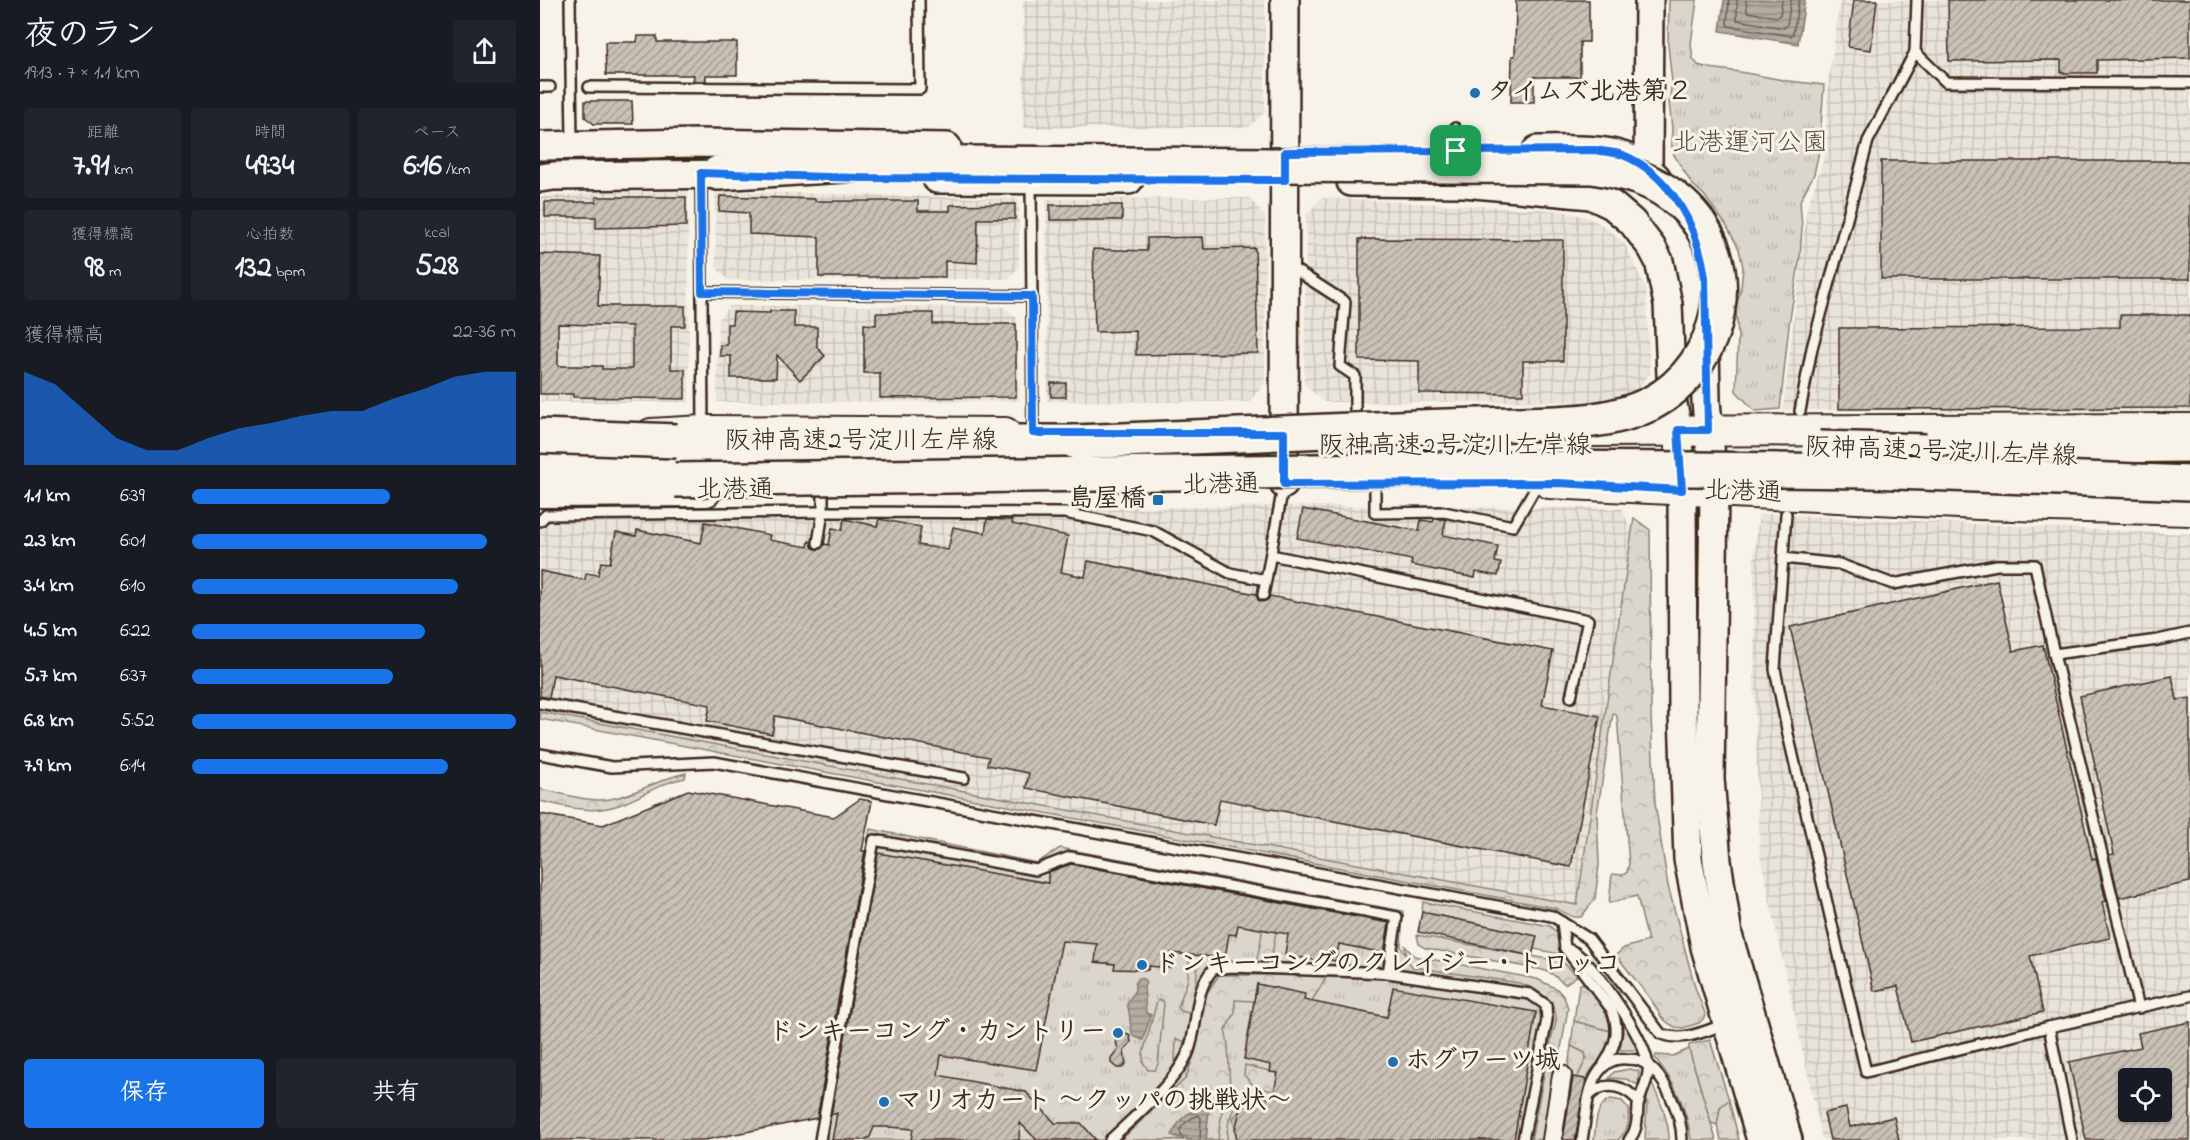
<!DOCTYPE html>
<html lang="ja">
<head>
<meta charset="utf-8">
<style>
	body { margin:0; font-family:"Indie Flower","Klee One",sans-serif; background:#20242c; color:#f1f3f6; height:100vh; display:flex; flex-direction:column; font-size:22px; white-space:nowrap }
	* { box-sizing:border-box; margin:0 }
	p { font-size:20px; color:#9ea1a6 }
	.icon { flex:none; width:33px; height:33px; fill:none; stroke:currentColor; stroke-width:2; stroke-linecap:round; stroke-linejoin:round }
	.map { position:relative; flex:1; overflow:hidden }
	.details { display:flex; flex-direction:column; background:#171b24; width:540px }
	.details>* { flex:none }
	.buttons { position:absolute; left:1578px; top:1068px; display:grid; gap:12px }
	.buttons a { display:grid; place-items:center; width:54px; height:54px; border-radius:6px; background:#171b24; box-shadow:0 2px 4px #0004; font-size:30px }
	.pin { position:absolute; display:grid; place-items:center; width:51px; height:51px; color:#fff; margin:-26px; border-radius:12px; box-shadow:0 3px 9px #0006 }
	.round { display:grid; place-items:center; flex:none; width:63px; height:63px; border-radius:6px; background:#20242c }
	.headline { display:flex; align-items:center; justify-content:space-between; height:102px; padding:0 24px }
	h1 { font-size:33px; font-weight:800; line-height:45px }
	.stats { display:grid; grid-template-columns:repeat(3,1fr); gap:9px; height:102px; padding:6px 24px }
	.stats div { display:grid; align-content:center; border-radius:6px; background:#20242c; text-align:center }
	.stats b { font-size:30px; font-weight:800 }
	.stats small { font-size:16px; font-weight:400 }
	.stats p { font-size:16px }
	.chart { height:168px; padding:12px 24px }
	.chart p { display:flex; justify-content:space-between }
	.chart svg { width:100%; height:108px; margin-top:6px; fill:#1a73e8; opacity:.7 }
	.cta { display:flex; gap:12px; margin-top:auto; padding:12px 24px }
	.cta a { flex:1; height:69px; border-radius:6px; background:#1a73e8; color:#fff; font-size:24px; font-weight:800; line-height:69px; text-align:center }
	.cta a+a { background:#20242c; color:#f1f3f6 }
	ul { padding:0 24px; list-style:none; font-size:20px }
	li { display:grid; grid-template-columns:96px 72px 1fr; align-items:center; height:45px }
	li i { height:15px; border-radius:8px; background:#1a73e8 }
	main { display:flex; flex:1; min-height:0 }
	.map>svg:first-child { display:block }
	.industrial { fill:url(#industrial-grid); fill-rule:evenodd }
	.grass { fill:url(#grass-tufts); stroke:#8b8074; stroke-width:1.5 }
	.forest { fill:url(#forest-crowns); stroke:#8b8074; stroke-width:1.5 }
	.garden { fill:#dbd6cb; stroke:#8b8074; stroke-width:1.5 }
	.water { fill:url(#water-rules); stroke:#84786c; stroke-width:1.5 }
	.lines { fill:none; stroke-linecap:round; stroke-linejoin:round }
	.shore { stroke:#6b5e52; stroke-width:1.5 }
	.building { fill:url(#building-hatch); stroke:#3b2a1e; stroke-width:1.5; fill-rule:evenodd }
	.lane-casing { stroke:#3b2a1e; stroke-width:14 }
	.street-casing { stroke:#3b2a1e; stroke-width:22 }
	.secondary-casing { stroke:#3b2a1e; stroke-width:32 }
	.primary-casing { stroke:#3b2a1e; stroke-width:34 }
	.highway-casing { stroke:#3b2a1e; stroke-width:38 }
	.lane { stroke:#f7f3e8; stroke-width:9 }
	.street { stroke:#f7f3e8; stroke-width:18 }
	.secondary { stroke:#f7f3e8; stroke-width:27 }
	.primary { stroke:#f7f3e8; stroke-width:30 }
	.highway { stroke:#f7f3e8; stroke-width:33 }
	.highway-bridge-casing { stroke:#3b2a1e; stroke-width:38; stroke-linecap:butt }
	.highway-bridge { stroke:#f7f3e8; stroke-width:33 }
	.route-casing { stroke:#fff; stroke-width:12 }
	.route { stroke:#1a73e8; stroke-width:8 }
	.poi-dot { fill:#1f6fb2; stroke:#f7f3e8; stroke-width:2 }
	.labels { text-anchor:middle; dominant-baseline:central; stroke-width:6; stroke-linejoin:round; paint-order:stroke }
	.poi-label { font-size:26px; font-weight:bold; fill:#3b2a1e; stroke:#f7f3e8; text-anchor:start }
	.park-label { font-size:26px; fill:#5b4c41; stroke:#f7f3e8 }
	.street-label { font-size:26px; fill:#3b2a1e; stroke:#f7f3e8 }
</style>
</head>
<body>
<main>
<section class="details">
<div class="headline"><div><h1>夜のラン</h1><p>19:13 · 7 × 1.1 km</p></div><a class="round"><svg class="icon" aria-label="share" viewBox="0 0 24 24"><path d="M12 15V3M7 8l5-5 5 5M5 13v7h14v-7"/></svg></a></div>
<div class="stats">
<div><p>距離</p><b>7.91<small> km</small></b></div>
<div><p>時間</p><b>49:34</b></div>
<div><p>ペース</p><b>6:16<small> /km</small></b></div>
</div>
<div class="stats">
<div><p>獲得標高</p><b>98<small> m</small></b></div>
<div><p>心拍数</p><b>132<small> bpm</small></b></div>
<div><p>kcal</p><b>528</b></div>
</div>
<div class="chart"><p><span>獲得標高</span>22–36 m</p>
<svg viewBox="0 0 160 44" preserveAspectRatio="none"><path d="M0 44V6L10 11L20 22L30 33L40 38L50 38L60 33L70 29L80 27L90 24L100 22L110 22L120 17L130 13L140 8L150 6L160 6V44z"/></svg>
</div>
<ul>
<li><b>1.1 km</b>6:39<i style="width:61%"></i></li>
<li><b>2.3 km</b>6:01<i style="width:91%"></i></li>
<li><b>3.4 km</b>6:10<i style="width:82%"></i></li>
<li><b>4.5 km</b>6:22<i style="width:72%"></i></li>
<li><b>5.7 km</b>6:37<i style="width:62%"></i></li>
<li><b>6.8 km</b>5:52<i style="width:100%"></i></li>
<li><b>7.9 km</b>6:14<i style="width:79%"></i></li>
</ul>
<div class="cta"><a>保存</a><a>共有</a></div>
</section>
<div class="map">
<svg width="1650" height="1140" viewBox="0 0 1650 1140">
	<defs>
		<pattern id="industrial-grid" width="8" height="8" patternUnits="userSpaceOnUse" patternTransform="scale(1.5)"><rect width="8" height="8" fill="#e9e4d9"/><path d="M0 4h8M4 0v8" fill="none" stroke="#c9c4ba"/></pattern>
		<pattern id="grass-tufts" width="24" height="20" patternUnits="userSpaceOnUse" patternTransform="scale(1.5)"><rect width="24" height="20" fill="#dbd6cb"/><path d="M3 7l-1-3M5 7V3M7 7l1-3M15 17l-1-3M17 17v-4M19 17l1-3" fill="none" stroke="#bdb8ae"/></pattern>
		<pattern id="forest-crowns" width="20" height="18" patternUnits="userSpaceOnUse" patternTransform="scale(1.5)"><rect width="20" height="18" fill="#dbd6cb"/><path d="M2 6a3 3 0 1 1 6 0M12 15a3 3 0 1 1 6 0" fill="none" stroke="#bdb8ae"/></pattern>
		<pattern id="water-rules" width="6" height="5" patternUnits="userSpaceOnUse" patternTransform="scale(1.5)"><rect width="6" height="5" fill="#b4aca0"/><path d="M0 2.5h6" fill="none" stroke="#948c82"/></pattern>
		<pattern id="building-hatch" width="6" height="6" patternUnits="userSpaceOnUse" patternTransform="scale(1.5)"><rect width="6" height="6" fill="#c8c1b6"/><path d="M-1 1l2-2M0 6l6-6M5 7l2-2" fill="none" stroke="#a49d93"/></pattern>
	</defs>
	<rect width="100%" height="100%" fill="#f7f3e8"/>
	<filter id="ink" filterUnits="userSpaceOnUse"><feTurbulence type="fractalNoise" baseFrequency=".0167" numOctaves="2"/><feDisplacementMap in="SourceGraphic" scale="12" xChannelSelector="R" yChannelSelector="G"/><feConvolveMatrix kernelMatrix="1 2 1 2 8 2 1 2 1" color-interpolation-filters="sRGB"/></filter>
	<g filter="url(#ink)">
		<g class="industrial">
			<polygon points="483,0 725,0 725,112 709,127 483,128"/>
			<polygon points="1300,0 1650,0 1650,411 1243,410 1267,208 1285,155 1288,84"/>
			<polygon points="175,191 479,199 479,267 468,279 188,280 176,267"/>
			<polygon points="65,192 148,192 149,402 0,402 0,197"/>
			<polygon points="709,198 725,216 725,383 709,402 507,401 506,199"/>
			<polygon points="781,198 997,209 1021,211 1043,216 1057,222 1071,231 1085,244 1106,289 1110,374 1087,401 784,402 764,384 766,216"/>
			<polygon points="189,306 464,307 477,318 479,401 177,402 178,320"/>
			<polygon points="781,506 1082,508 1092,534 1037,906 0,711 0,509 388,509"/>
			<path d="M1227,514L1650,534V1140H1282L1220,856L1214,687V554L1219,515ZM1588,1078H1622V1112H1588Z"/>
		</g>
		<g class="grass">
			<polygon points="1129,0 1157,0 1151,44 1153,59 1158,65 1169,68 1200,72 1248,81 1284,85 1279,151 1274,174 1260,201 1262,227 1260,257 1249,325 1240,409 1215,411 1196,391 1198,337 1196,308 1201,288 1203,267 1199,249 1186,225 1164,195 1152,184 1134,155 1131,143 1132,128 1129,102 1132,82 1128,45"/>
			<polygon points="330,829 497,863 520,848 863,911 861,947 870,960 981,981 1022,1005 1001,1140 275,1140"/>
			<path d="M1034,1021L1071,1031C1075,1051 1052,1063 1046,1079L1037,1078L1046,1059L1045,1053L1031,1046Z"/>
			<path d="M1149,1049L1176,1140H1151C1147,1110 1134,1081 1115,1058L1116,1055L1133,1056Z"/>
			<path d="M1111,1082C1120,1100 1129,1120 1129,1140H1105L1108,1083Z"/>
			<path d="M1071,1099L1082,1101L1089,1109C1090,1122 1088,1130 1078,1140H1054C1056,1125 1055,1105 1071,1099Z"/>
			<polygon points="1189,1100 1199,1140 1181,1140 1177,1125 1180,1107"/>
		</g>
		<g class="forest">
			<polygon points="1094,518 1110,530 1111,716 1115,803 1128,886 1155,987 1166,1016 1159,1023 1143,1028 1135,1027 1128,1023 1122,1018 1112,1001 1076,955 1084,948 1108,941 1097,896 1069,903 1072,874 1083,875 1087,872 1089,864 1077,716 1073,713 1057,813 1059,865 1055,899 1041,917 1033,917 1015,908 0,719 0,712 1037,905"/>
			<path d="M146,773L145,778C115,783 91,806 61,809C41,812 19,805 0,801V789C22,793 48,803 70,799C96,795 120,778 146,773Z"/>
			<polygon points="883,902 1010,926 1017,933 1020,951 1019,954 994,949 996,936 882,912"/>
			<path d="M722,929L736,932L732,954L725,964H716C718,952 722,942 722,929Z"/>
			<polygon points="877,935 1019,961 1024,963 1037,976 1025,984 1012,974 1003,970 885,948 879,944"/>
			<path d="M865,946L874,956L997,979L1017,989L1024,997L1028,1008L1027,1014L1005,1140H991L1012,1035C1025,1007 1004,991 979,983L873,967L867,961Z"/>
			<polygon points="652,960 657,967 657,973 652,1014 641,1011 638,1007 648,979 649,961"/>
			<polygon points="679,975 788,975 771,1002 764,1000 764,994 717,984 714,1001 695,1000 695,1013 685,1030 688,1044 690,1091 683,1104 678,1140 666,1140 669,1106 646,1137 649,1140 581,1140 645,1079 655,1053 667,993"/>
			<path d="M1043,983C1055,998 1069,1011 1071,1031L1034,1021L1039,985Z"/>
			<polygon points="622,1000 624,1003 618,1064 615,1070 608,1070 603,1062 603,1053 617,1001"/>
			<polygon points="636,1039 644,1041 641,1056 635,1061"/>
			<polygon points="1170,1040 1189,1100 1180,1107 1177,1125 1171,1123 1149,1049 1149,1045"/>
			<polygon points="1031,1046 1045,1053 1046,1059 1037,1078 1027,1076"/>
			<path d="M705,1065L738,1073L734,1091L724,1089L720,1097L708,1103L693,1118L697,1140H687C687,1114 695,1101 717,1089L704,1075Z"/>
		</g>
		<g class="garden">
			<polygon points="1083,1018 1090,1027 1098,1050 1080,1050 1083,1032"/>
			<polygon points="1089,1069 1099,1071 1098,1085 1086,1079 1069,1078 1074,1072"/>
		</g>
		<g class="water">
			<polygon points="1184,0 1265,0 1258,44 1180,31"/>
			<path d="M598,978L603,979L606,982L604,987L606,1013L611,1015L603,1040L593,1036C589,1025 591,1015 587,1004L595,990V983Z"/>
			<path d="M669,1106L666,1140H649L646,1137L640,1138L632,1135C641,1115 649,1111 669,1106Z"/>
		</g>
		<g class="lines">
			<g class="shore">
				<polyline points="1189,0 1187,23 1188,26 1251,36 1253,34 1259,0"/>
				<polyline points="1197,0 1197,20 1244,28 1247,25 1251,0"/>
				<polyline points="1206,0 1207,12 1237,17 1240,15 1242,0"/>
				<path d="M643,1140C643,1137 640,1134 640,1131C640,1125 653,1117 658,1115L661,1118L660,1140"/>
			</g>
		</g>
		<g class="building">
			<polygon points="976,0 1049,0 1049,42 1040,42 1040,77 994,77 994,102 971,102 972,56 975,56"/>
			<polygon points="1314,0 1337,0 1331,50 1308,47"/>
			<polygon points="1408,0 1650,0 1650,58 1557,60 1557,73 1521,73 1521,60 1409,61"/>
			<polygon points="98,36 117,36 117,42 197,42 197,75 166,75 166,81 153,81 154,75 66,75 65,42 97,42"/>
			<polygon points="45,101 92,101 93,124 54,124 45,117"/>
			<rect x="1341" y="161" width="309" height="118"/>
			<polygon points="180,196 275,199 275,201 378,201 378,211 410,211 410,205 475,204 475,219 438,219 437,263 405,261 405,277 279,277 279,237 209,234 209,213 179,211"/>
			<polygon points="56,197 146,197 146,226 56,228 56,217 5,217 5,202 56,202"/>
			<rect x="510" y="205" width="72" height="15"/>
			<polygon points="663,237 664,249 715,248 718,353 596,355 596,331 555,332 553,249 607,251 607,238"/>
			<polygon points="819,239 1023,240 1023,361 983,361 983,394 879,393 879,361 819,360"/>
			<path d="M0,254L60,256L58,306H145V326H131V369H145V399L33,397V394H0ZM18,324L92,326V369H62V366H18Z"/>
			<polygon points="230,311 254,311 254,327 277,327 277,347 285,356 260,380 237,355 236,378 191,378 191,356 180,356 180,345 187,345 187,324 192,324 193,312 230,313"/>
			<polygon points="336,313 393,313 393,324 476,324 476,397 340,398 340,373 324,373 324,324 336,325"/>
			<polygon points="1580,315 1650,315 1650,408 1299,409 1299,328 1580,327"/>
			<rect x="511" y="383" width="15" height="14"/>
			<polygon points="763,509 879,531 881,520 893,522 894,519 906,519 903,535 958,546 955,562 961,563 958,576 936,572 935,578 871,565 872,560 757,538"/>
			<polygon points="304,519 337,526 339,519 381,527 378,545 408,550 413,527 445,533 447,519 468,520 472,520 472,524 528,536 521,572 545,577 548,561 716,594 718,600 722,602 728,600 730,596 1013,651 1002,705 1060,716 1031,867 680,799 674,825 486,788 489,773 447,765 449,757 235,716 232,734 167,721 170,705 13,675 9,698 0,696 0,571 45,580 46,573 58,575 61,562 70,563 76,532 96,536 97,530 161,543 165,522 230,535 229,540 268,547 269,541 271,542 273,548 280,549 285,544 289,545 292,528 302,530"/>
			<polygon points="1457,580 1473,651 1503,645 1552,859 1556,858 1566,901 1562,902 1570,938 1490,956 1503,1012 1371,1042 1358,986 1334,991 1250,627"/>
			<polygon points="1632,676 1637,700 1650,698 1650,882 1579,898 1569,855 1574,854 1540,696"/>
			<polygon points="148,790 294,817 320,799 332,801 322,851 325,851 277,1118 165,1140 0,1140 0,814 63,825"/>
			<polygon points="338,853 508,883 508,872 531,864 849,923 844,953 799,944 796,961 780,958 779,961 745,955 748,934 698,925 696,935 689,934 685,958 631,953 630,968 609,966 608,970 574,969 575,964 555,962 557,944 522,941 496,1070 401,1055 398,1075 486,1092 515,1123 541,1123 556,1140 497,1140 480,1123 479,1140 371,1140 373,1129 349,1127 334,1127 330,1137 324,1140 292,1140 297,1113 291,1115"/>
			<polygon points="882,912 997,936 992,956 878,932"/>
			<polygon points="717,984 765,994 764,1000 847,1017 853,987 996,1012 974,1140 697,1140 695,1130 700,1110 708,1103 720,1097 733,1098 738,1073 730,1072 731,1065 704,1059"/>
			<path d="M1650,1022V1140H1546L1529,1062L1601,1047L1598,1033ZM1588,1078H1622V1112H1588Z"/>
			<polygon points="583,1032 590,1036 591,1042 584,1051 586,1064 582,1068 577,1068 571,1063 571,1058 578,1049 575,1038 578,1034"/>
			<polygon points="1033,1077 1046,1079 1035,1140 1023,1140"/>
			<polygon points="1306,1108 1310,1127 1354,1117 1359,1140 1290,1140 1284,1113"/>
		</g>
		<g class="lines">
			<g class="lane-casing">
				<g id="lane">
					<polyline points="30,0 32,142"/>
					<polyline points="1375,52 1406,82 1650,83"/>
					<polyline points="0,87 10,87"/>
					<polyline points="49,87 380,89 379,0"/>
					<polyline points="915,128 916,151"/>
					<polyline points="161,176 163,426"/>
					<polyline points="491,183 493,433"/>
					<polyline points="749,266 805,302 800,366 815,376 815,424"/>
					<polyline points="162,292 492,296"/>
					<polyline points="1260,411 1272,348 1328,141 1375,52 1377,0"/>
					<polyline points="835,484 835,513 904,512 973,526 998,483"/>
					<polyline points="1246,514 1235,669 1248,734 1326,1072 1509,1027 1650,996"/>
					<polyline points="0,521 6,515 283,512 525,513 613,531 690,573 726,580 743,487"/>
					<polyline points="278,543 283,512 283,490"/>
					<polyline points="731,555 1048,620 1031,697"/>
					<polyline points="1243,558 1299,564 1353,584 1457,565 1495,565 1514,654 1599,1008"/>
					<polyline points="723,595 726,580"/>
					<polyline points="1514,654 1618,640 1650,633"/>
					<polyline points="0,703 424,778"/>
					<path d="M0,754L72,767L174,762L1012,916L1049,939L1121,1034C1144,1042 1163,1032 1185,1024"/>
					<path d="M1022,922L1025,948L1072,1010C1080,1031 1076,1045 1064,1064"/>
					<path d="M1025,948C1029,950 1034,951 1037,954C1058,970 1106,1040 1108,1066C1110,1079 1100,1093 1098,1106C1097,1119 1098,1129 1089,1140"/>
					<polyline points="1509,1027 1532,1140"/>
					<path d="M1050,1095C1066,1080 1086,1086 1099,1102"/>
					<polyline points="280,1140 334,840 496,870 530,857 857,917 848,973"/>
					<path d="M570,1140C595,1116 633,1085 647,1055C660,1027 651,995 673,969L691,967L848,973L990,994L1006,1005L1007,1020L983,1140"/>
					<path d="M1042,1140C1046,1119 1046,1090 1058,1073C1065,1063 1075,1058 1086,1059C1091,1059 1096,1059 1100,1061C1124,1070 1142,1116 1142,1140"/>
				</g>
			</g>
			<g class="street-casing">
				<polyline id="street" points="1012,1140 1022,1075"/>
			</g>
			<g class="secondary-casing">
				<g id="secondary">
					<polyline points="0,146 159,143 407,147"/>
					<path d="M997,150C1039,150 1085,144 1116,177"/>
					<polyline points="1108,168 1109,0"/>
					<polyline points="0,178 14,176 199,174"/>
					<polyline points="397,179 589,180"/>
					<polyline points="811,182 924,183 1051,195 1072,205 1092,222 1112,248 1119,261 1128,304 1132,399 1138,430 1142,490 1143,713 1148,859 1165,947 1221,1140"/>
					<polyline points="1165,342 1166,401 1174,492 1170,779 1177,861 1188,935 1248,1140"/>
					<polyline points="744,484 745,0"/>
				</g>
			</g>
			<g class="primary-casing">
				<g id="primary">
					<polyline points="1047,431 1650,429"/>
					<polyline points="111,434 163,431 465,433"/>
					<polyline points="1009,483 1439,504 1650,510"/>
					<polyline points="0,492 166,491"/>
				</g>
			</g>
			<g class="highway-casing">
				<g id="highway">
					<polyline points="178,173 320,164 424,163"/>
					<polyline points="437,442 536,442"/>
					<polyline points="1356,448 1650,445"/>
					<polyline points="0,461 466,459"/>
				</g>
			</g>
			<use href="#lane" class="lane"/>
			<use href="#street" class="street"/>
			<use href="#secondary" class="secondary"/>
			<use href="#primary" class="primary"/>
			<use href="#highway" class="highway"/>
			<g class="highway-bridge-casing">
				<g id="highway-bridge">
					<path d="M424,163L1053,167C1088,173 1114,179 1141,203C1206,260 1184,366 1110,404C1070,424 1020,423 976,424C936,425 896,426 857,428C750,432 643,437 536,442"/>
					<polyline points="0,436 137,441"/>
					<polyline points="1279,448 1386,451"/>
					<polyline points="135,480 984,468 1152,469 1330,471 1650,483"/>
				</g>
			</g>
			<use href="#highway-bridge" class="highway-bridge"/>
		</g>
	</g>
	<g class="lines" filter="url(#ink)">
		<g class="route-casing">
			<path id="route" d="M1055,150C1064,152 1075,152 1083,155C1132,175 1158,228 1165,277L1168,430H1138L1142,490L1018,483L744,484V433H493L492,296L162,292L161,173L320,178L745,180V152Z"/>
		</g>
		<use href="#route" class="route"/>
	</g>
	<g class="poi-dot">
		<circle cx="935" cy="93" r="6"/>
		<rect x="612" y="494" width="12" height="12" rx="3"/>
		<circle cx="602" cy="965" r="6"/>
		<circle cx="578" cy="1033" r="6"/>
		<circle cx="853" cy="1062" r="6"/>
		<circle cx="344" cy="1102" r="6"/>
	</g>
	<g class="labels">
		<g class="poi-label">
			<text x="947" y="93">タイムズ北港第２</text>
			<text x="606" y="500" text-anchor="end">島屋橋</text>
			<text x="614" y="965">ドンキーコングのクレイジー・トロッコ</text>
			<text x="566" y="1033" text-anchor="end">ドンキーコング・カントリー</text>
			<text x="865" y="1062">ホグワーツ城</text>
			<text x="356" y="1102">マリオカート ～クッパの挑戦状～</text>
		</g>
		<g class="park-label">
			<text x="1210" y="144">北港運河公園</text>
		</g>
		<g class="street-label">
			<text x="321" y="442">阪神高速2号淀川左岸線</text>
			<text x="915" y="447">阪神高速2号淀川左岸線</text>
			<text transform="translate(1401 453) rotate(2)">阪神高速2号淀川左岸線</text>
			<text transform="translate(681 486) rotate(-1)">北港通</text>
			<text x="195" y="491">北港通</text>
			<text transform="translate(1203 493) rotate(2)">北港通</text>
		</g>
	</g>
</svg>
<div class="buttons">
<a><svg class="icon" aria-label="locate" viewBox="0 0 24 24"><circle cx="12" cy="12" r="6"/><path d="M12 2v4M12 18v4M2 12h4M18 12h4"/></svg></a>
</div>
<div class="pin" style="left:916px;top:151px;background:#1e9e55"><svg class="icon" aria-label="arrive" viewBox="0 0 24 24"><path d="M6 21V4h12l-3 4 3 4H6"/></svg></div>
</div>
</main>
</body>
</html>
